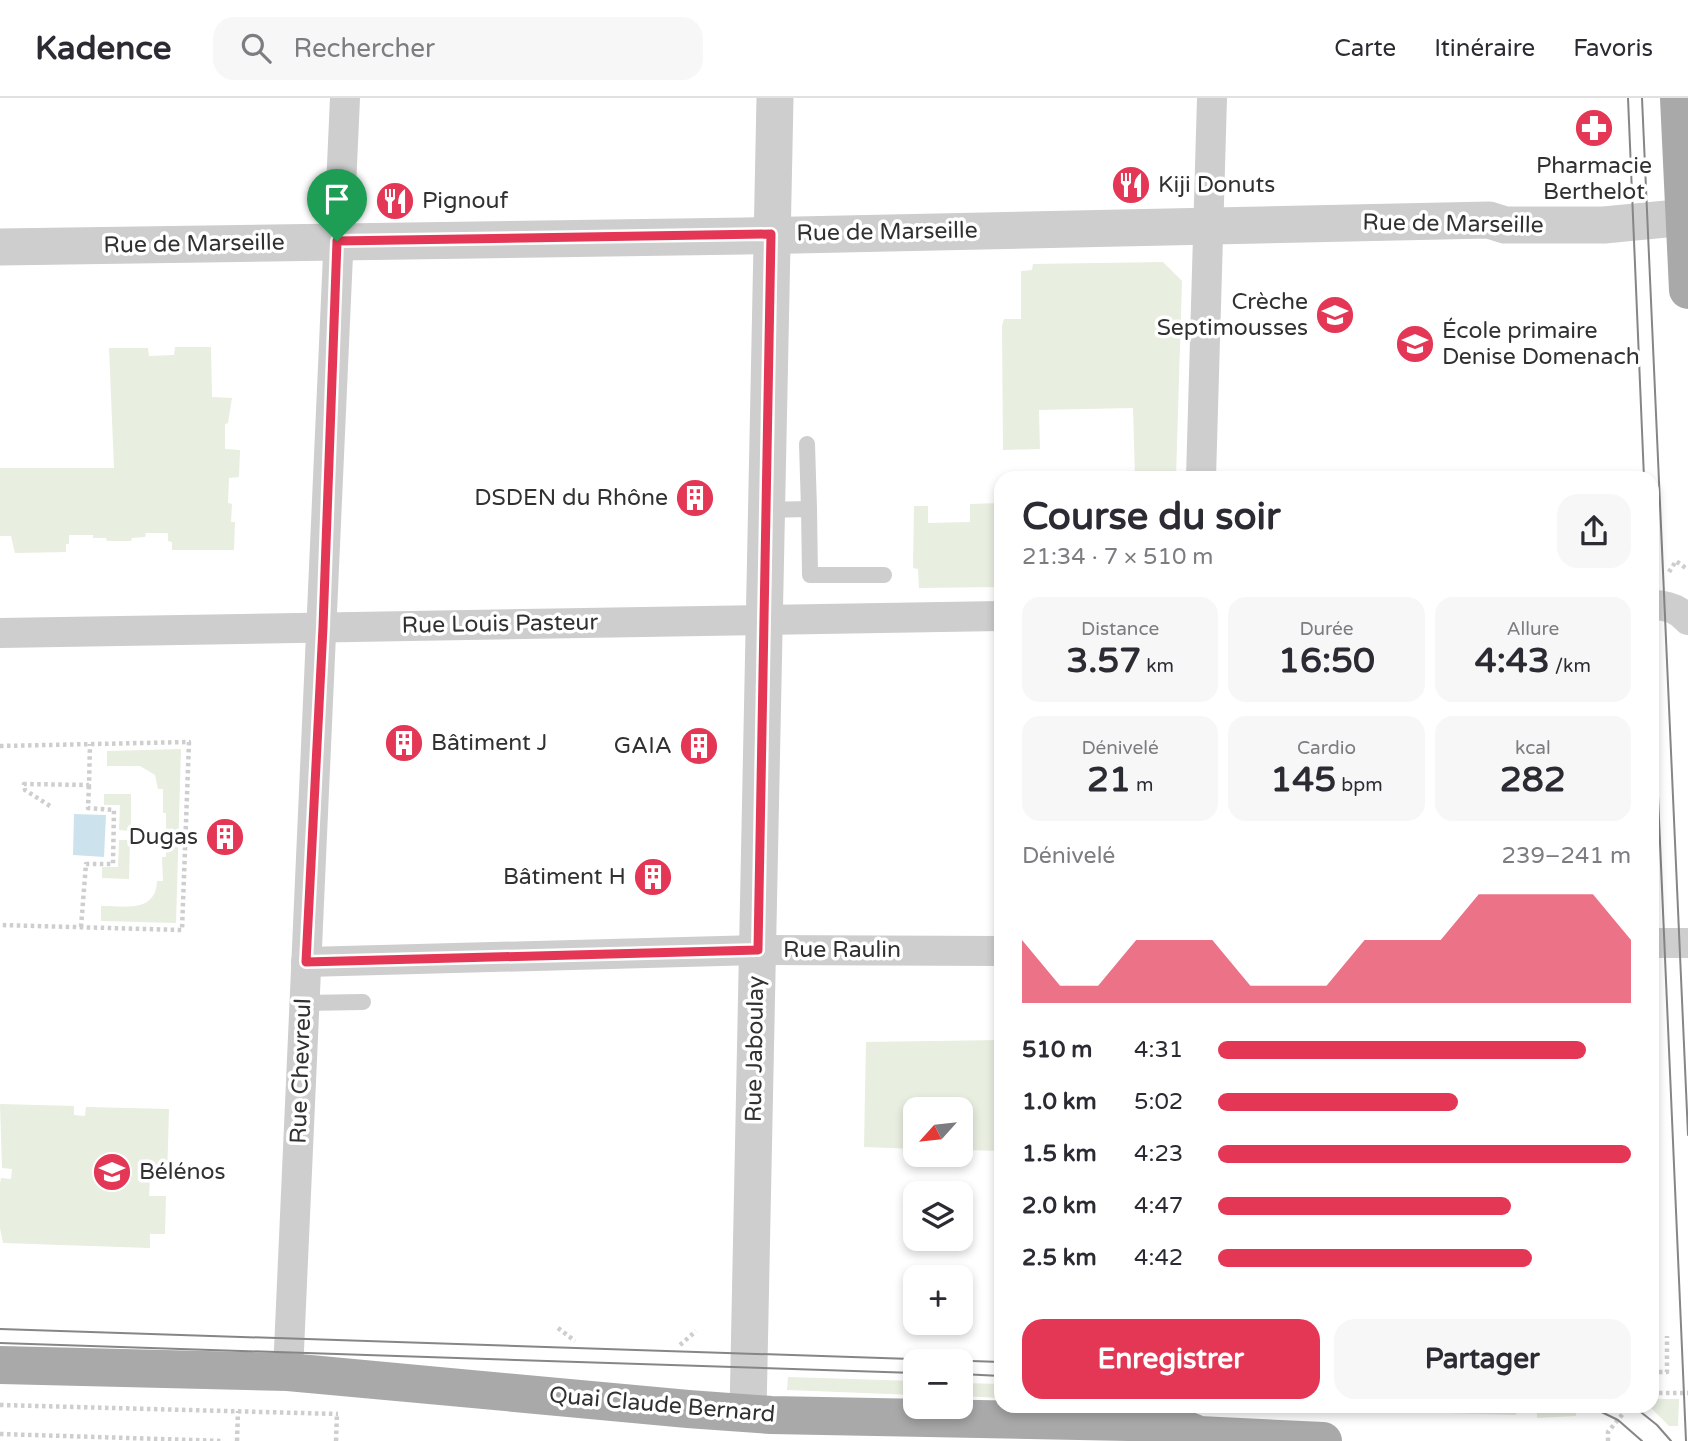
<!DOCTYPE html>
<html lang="fr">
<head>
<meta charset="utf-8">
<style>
	body { margin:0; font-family:"Varela Round",sans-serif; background:#f7f7f7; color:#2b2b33; height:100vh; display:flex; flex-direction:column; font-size:26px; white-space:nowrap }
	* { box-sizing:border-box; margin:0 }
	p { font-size:23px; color:#7c7c81 }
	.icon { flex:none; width:38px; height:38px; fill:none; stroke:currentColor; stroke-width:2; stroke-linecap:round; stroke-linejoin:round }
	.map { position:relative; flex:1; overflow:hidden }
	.panel { position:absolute; left:994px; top:373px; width:665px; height:942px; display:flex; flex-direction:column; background:#fff; border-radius:21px; box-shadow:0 4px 10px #0003 }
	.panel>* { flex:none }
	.needle { width:46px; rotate:243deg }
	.controls { position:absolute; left:903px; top:999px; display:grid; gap:14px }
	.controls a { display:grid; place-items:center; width:70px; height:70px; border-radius:14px; background:#fff; box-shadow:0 4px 10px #0003; font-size:35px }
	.pin { position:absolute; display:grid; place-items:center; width:60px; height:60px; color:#fff; margin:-72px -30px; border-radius:50% 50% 50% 0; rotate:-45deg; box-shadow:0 0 7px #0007 }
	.pin .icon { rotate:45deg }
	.round { display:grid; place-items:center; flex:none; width:74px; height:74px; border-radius:21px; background:#f7f7f7 }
	.summary { display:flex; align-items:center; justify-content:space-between; height:119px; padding:0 28px }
	h1 { font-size:38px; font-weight:800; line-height:52px }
	.stats { display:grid; grid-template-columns:repeat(3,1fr); gap:10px; height:119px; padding:7px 28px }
	.stats div { display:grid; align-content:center; border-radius:18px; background:#f7f7f7; text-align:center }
	.stats b { font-size:35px; font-weight:800 }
	.stats small { font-size:19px; font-weight:400 }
	.stats p { font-size:19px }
	.chart { height:196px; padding:14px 28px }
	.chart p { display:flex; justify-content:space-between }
	.chart svg { width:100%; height:126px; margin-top:7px; fill:#e43755; opacity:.7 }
	.button { display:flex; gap:14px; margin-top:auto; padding:14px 28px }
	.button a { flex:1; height:80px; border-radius:21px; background:#e43755; color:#fff; font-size:28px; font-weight:800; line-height:80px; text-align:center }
	.button a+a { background:#f7f7f7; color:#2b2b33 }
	ul { padding:0 28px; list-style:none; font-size:23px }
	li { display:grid; grid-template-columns:112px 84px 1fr; align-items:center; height:52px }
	li i { height:18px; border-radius:9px; background:#e43755 }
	header { display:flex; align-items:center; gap:42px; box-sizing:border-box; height:98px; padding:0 35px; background:#fff; border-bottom:2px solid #e1e1e2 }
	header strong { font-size:33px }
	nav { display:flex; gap:38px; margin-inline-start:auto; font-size:24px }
	.search { width:490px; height:63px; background:#f7f7f7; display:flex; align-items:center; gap:18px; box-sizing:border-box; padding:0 24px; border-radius:21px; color:#7c7c81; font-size:26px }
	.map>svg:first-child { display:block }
	.green { fill:#e8eee0 }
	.water { fill:#cce3ed }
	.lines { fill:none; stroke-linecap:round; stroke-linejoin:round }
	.path { stroke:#cecece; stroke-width:4.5; stroke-dasharray:3.5 3.5; stroke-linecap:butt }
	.service { stroke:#cecece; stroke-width:16 }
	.minor { stroke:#cecece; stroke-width:30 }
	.tertiary { stroke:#cecece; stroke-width:37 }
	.primary { stroke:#a9a9a9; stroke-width:38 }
	.tram { stroke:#868686; stroke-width:2 }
	.route-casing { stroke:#fff; stroke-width:14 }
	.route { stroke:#e43755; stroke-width:9 }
	.labels { text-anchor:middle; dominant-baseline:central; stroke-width:7; stroke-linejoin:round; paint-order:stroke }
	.poi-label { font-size:23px; fill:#313131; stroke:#fff; text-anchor:start }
	.street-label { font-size:23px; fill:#313131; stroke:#fff }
</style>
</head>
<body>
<header>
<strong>Kadence</strong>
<div class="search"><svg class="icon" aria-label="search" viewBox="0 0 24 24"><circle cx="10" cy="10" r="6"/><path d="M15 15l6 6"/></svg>Rechercher</div>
<nav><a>Carte</a><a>Itinéraire</a><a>Favoris</a></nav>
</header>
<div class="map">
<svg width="1688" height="1343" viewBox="0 0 1688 1343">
	<rect width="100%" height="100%" fill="#fff"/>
	<g class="green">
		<polygon points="1163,164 1182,183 1176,380 1135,380 1133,310 1039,312 1040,351 1003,352 1002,228 1004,221 1021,221 1021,173 1032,172 1033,166"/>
		<polygon points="175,249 211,249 212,299 232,300 228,325 225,326 225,351 240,352 239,379 229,380 228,405 232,406 231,424 235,424 234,452 172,452 172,444 168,443 168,435 146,435 145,439 132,440 131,443 107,443 106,440 93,440 93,437 69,437 69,446 66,446 66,454 15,455 11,438 0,438 0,370 114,370 109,250 148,250 149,258 174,257"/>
		<polygon points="1001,405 1001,489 919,490 918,471 913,470 914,408 928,408 928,425 970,424 970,406"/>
		<path d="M181,651L176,825L101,823V808C124,808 156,815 157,783H163L162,759H166V715H163V691H158L155,677L140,668H107V653Z"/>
		<polygon points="104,696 131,696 131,733 119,732 120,707 104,707"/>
		<polygon points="119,742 130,742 129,781 102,780 102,769 118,769"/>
		<polygon points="1001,942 1001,1053 961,1052 961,1012 915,1012 915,1051 864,1049 866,944"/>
		<polygon points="0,1006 74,1008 74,1017 85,1018 86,1009 169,1011 167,1082 150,1082 149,1098 166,1098 165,1136 150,1136 150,1150 3,1145 0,1130 0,1085 1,1080 11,1081 12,1071 2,1070"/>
		<polygon points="788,1279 915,1283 915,1297 787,1292"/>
		<polygon points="961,1285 1001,1286 1001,1300 961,1298"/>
		<polygon points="1652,1301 1679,1301 1678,1328 1669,1328 1648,1307 1652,1307"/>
		<polygon points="1224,1307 1428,1307 1428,1314"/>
		<polygon points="1450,1307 1516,1307 1516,1317 1449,1315"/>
		<polygon points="1537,1307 1559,1307 1576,1312 1576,1318 1537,1320"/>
	</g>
	<polygon class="water" points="74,716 106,717 104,759 73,757"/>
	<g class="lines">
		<g class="path">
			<polyline points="1669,474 1676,463 1687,471"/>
			<polyline points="0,648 189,644 182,832 0,827"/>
			<polyline points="50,708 25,692 24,686 89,687 90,646"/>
			<polyline points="81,829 86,766 113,766 114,712 88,710 89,687"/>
			<polyline points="558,1230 575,1243"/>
			<polyline points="680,1247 696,1233"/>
			<polyline points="1652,1274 1667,1274 1667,1238"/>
			<polyline points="1652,1295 1688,1295"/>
			<polyline points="0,1307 338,1316"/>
			<polyline points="0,1336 224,1343"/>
			<polyline points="237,1343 238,1313"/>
			<polyline points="336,1343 337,1316"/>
			<polyline points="1608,1343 1608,1334 1630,1307"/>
		</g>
		<g class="service">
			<polyline points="807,346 809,411"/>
			<polyline points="765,412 809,411 810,477 884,477"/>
			<polyline points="303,905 363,904"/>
		</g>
		<g class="minor">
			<polyline points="1201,380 1212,0"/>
			<path d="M1652,507C1667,507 1679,511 1688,522"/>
			<polyline points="0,535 1001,518"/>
			<polyline points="1652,845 1688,845"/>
			<polyline points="306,864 758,852 1001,853"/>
			<polyline points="288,1274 345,0"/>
		</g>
		<g class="tertiary">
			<polyline points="0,149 745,138 1489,122 1505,127 1604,127 1688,119"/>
			<polyline points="748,1314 775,0"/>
		</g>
		<g class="primary">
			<polyline points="1679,0 1688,192"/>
			<polyline points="0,1267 288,1274 688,1311 771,1317 1129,1324 1174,1327 1199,1337 1323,1343"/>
		</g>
		<g class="tram">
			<polyline points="1628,0 1644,380"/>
			<polyline points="1642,0 1688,1037"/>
			<polyline points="1652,560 1686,1343"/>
			<polyline points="0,1231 1001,1264"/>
			<polyline points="0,1245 915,1275"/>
			<polyline points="961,1276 1001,1278"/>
			<polyline points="1587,1307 1618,1322 1642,1343"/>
			<polyline points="1632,1307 1657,1327 1671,1343"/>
		</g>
	</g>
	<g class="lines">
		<g class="route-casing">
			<polygon id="route" points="771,136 758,852 306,864 323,529 337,143"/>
		</g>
		<use href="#route" class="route"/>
	</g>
	<defs>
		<g id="pharmacy-disc" transform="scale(2.0125)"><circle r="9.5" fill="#e43755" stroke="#fff"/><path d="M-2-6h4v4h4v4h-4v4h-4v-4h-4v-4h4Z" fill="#fff"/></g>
		<g id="restaurant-disc" transform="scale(2.0125)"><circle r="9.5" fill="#e43755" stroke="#fff"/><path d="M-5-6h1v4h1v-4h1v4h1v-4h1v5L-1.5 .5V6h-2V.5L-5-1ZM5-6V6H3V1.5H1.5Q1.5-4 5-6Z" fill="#fff"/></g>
		<g id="school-disc" transform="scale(2.0125)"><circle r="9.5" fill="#e43755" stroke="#fff"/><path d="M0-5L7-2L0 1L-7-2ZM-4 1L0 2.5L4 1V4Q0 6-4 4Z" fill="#fff"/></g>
		<g id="building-disc" transform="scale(2.0125)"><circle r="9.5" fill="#e43755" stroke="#fff"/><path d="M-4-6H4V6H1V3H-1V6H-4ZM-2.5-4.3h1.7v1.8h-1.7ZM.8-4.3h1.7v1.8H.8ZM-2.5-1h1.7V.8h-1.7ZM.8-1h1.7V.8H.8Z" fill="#fff"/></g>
		<g id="university-disc" transform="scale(2.0125)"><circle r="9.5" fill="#e43755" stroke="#fff"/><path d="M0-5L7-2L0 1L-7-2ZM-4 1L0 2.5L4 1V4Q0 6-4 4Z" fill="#fff"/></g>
	</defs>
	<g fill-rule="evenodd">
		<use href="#pharmacy-disc" x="1594" y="30"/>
		<use href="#restaurant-disc" x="1131" y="87"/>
		<use href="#restaurant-disc" x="395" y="103"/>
		<use href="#school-disc" x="1335" y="217"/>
		<use href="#school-disc" x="1415" y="246"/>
		<use href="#building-disc" x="695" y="400"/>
		<use href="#building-disc" x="404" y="645"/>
		<use href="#building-disc" x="699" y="648"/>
		<use href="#building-disc" x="225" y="739"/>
		<use href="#building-disc" x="653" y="779"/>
		<use href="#university-disc" x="112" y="1074"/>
	</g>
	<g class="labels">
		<g class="poi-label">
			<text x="1594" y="68" text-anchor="middle">Pharmacie<tspan x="1594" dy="26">Berthelot</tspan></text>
			<text x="1158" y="87">Kiji Donuts</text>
			<text x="422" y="103">Pignouf</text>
			<text x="1308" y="204" text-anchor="end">Crèche<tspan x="1308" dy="26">Septimousses</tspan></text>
			<text x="1442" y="233">École primaire<tspan x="1442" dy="26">Denise Domenach</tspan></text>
			<text x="668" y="400" text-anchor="end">DSDEN du Rhône</text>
			<text x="431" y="645">Bâtiment J</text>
			<text x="672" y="648" text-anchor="end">GAIA</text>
			<text x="198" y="739" text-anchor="end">Dugas</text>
			<text x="626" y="779" text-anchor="end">Bâtiment H</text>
			<text x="139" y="1074">Bélénos</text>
		</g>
		<g class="street-label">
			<text transform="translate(1453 126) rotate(1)">Rue de Marseille</text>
			<text transform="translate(887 134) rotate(-1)">Rue de Marseille</text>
			<text transform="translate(194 146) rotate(-1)">Rue de Marseille</text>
			<text transform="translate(500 526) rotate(-1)">Rue Louis Pasteur</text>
			<text x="842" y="852">Rue Raulin</text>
			<text transform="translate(755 951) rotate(-89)">Rue Jaboulay</text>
			<text transform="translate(301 973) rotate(-88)">Rue Chevreul</text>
			<text transform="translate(662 1307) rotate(5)">Quai Claude Bernard</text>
		</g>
	</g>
</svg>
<div class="controls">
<a><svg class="needle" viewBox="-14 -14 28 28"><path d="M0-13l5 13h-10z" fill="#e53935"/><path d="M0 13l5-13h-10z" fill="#7c7c81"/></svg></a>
<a><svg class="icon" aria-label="layers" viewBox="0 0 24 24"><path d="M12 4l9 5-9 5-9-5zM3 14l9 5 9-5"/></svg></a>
<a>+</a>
<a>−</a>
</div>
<div class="pin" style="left:337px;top:143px;background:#1e9e55"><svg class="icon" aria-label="arrive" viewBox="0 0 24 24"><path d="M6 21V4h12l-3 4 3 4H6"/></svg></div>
<section class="panel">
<div class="summary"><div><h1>Course du soir</h1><p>21:34 · 7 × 510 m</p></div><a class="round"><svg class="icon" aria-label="share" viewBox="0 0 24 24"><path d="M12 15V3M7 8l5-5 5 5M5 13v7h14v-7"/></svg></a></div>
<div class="stats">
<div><p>Distance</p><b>3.57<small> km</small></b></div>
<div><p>Durée</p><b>16:50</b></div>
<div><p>Allure</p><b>4:43<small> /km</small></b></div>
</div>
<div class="stats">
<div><p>Dénivelé</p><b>21<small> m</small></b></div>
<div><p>Cardio</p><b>145<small> bpm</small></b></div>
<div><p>kcal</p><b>282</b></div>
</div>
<div class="chart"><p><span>Dénivelé</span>239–241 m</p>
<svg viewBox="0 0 160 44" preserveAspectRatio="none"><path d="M0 44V22L10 38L20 38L30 22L40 22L50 22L60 38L70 38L80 38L90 22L100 22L110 22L120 6L130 6L140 6L150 6L160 22V44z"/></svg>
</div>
<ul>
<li><b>510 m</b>4:31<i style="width:89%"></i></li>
<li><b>1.0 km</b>5:02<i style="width:58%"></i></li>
<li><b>1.5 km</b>4:23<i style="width:100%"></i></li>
<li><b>2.0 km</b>4:47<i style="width:71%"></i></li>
<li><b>2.5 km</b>4:42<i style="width:76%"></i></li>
</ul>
<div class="button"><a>Enregistrer</a><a>Partager</a></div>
</section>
</div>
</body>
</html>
